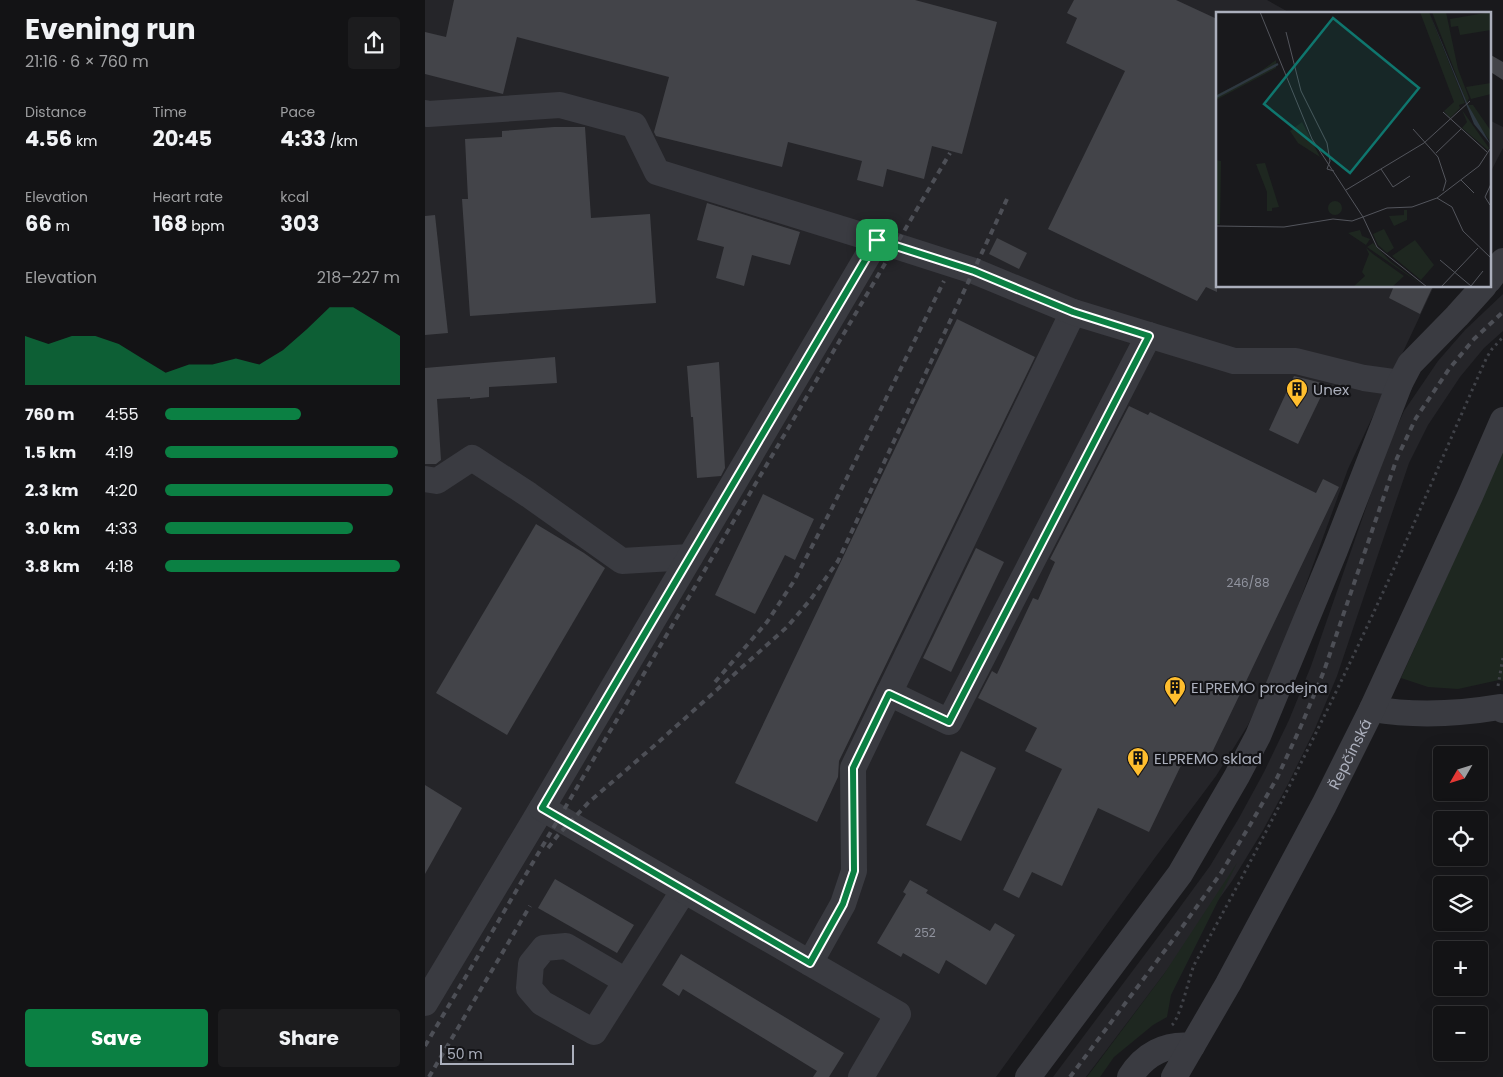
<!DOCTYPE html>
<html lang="en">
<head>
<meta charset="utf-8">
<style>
	body { margin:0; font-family:Poppins,sans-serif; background:#1c1c1e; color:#f1f3f6; height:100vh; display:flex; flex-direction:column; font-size:19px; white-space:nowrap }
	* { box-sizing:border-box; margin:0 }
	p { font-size:16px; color:#9d9ea0 }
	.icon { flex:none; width:28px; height:28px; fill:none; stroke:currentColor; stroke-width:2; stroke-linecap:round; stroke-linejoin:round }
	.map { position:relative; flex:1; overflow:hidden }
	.side { display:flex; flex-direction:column; background:#131315; width:425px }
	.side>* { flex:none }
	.needle { width:32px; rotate:231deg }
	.controls { position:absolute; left:1008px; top:746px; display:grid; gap:10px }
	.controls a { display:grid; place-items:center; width:55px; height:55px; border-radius:5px; background:#131315; box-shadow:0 5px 20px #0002,0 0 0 1px #323234; font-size:25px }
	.scale { position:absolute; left:15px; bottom:12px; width:134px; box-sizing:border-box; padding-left:5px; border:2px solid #abafbc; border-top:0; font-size:14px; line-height:18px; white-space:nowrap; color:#abafbc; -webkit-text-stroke:4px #141417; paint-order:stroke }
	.pin { position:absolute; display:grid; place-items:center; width:42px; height:42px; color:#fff; margin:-21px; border-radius:10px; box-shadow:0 2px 8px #0006 }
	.round { display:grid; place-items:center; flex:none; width:52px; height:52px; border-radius:5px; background:#1c1c1e }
	.summary { display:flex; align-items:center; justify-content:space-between; height:85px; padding:0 25px }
	h1 { font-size:28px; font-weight:700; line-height:38px }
	.figures { display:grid; grid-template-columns:repeat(3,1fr); gap:8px; height:85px; padding:5px 25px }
	.figures div { display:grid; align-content:center }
	.figures b { font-size:21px; font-weight:700 }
	.figures small { font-size:14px; font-weight:400 }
	.figures p { font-size:14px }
	.chart { height:140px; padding:10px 25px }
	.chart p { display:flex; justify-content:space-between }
	.chart svg { width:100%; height:90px; margin-top:5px; fill:#0b8043; opacity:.7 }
	.primary-button { display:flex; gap:10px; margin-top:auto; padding:10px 25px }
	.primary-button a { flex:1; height:58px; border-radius:5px; background:#0b8043; color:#fff; font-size:20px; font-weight:700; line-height:58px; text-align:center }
	.primary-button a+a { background:#1c1c1e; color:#f1f3f6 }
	ul { padding:0 25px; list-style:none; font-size:16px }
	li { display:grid; grid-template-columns:80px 60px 1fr; align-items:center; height:38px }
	li i { height:12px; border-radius:6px; background:#0b8043 }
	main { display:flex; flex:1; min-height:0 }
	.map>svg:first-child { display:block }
	.built { fill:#252529 }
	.green { fill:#1e2720 }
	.building { fill:#434449 }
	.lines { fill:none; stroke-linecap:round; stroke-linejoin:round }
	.path { stroke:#404248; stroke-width:3; stroke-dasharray:2.5 4; stroke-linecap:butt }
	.minor { stroke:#3a3b41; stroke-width:26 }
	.rail { stroke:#4d4f56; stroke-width:4; stroke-dasharray:6 5; stroke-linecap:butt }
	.route-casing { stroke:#fff; stroke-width:10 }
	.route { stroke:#0b8043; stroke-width:6 }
	.labels { text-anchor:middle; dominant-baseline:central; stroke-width:4.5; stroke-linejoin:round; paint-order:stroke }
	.number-label { font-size:12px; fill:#91949f }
	.poi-label { font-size:15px; fill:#abafbc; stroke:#141417; text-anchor:start }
	.street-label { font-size:15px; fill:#abafbc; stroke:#141417 }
	.inset-river { fill:none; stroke:#2e3841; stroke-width:2.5 }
	.inset-road { fill:none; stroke:#53555c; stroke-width:1 }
	.view { fill:#0f766e; fill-opacity:0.15; stroke:#0f766e; stroke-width:2.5 }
	.inset-edge { fill:none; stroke:#abafbc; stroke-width:2.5 }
</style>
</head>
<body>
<main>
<section class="side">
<div class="summary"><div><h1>Evening run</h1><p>21:16 · 6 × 760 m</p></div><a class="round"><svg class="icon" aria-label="share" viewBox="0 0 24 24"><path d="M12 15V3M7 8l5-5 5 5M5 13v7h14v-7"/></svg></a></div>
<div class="figures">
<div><p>Distance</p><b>4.56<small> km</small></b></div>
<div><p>Time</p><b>20:45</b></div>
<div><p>Pace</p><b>4:33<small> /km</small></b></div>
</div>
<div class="figures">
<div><p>Elevation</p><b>66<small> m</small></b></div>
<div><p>Heart rate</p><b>168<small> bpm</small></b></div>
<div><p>kcal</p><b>303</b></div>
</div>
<div class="chart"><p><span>Elevation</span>218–227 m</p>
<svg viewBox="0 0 160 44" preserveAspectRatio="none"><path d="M0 44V20L10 24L20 20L30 20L40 24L50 31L60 38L70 34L80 34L90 31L100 34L110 27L120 17L130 6L140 6L150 13L160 20V44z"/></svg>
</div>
<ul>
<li><b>760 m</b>4:55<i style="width:58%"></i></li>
<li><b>1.5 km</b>4:19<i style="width:99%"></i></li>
<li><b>2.3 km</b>4:20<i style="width:97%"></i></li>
<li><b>3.0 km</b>4:33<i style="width:80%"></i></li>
<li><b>3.8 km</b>4:18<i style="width:100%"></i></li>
</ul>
<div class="primary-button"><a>Save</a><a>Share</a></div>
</section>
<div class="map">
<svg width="1078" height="1077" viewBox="0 0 1078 1077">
	<rect width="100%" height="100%" fill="#19191c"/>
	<g class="built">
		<polygon points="0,0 842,0 867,14 792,14 792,286 1009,286 923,469 850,669 823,725 791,776 729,859 571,1077 0,1077"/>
		<polygon points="1064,120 1078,127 1078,148 1064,175"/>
		<polygon points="1078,294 1078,331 1059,348 1035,377 1003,425 984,463 912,676 889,731 863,784 837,832 807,881 761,945 661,1077 628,1077 739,929 785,866 814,818 839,772 864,720 886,666 960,453 979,411 1013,361 1040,330"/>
	</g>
	<g class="green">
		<polygon points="1078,452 1078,681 1074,680 1033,689 1003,687 976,678"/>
		<polygon points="812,863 746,995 742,1017 728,1025 689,1057 675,1077 662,1077 739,974"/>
	</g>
	<g class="building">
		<polygon points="29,0 490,0 572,22 537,154 507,146 499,179 462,169 458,187 432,180 437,161 363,142 357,167 231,136 229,132 244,77 92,37 78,94 0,74 0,32 21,37"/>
		<polygon points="649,0 751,0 792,19 792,292 781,287 772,301 623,229 700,71 641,43 652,18 642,13"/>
		<polygon points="1064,54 1078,62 1078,80 1064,71"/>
		<polygon points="129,127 160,127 166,218 225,214 231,303 45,316 37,199 43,199 40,139 77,137 77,131"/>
		<polygon points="282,203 375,232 365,265 327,255 319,286 291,278 299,247 272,240"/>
		<polygon points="10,215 23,333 0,335 0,216"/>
		<polygon points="572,238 602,253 594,269 564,254"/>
		<polygon points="969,286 1008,286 995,314 964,298"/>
		<polygon points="532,319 610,357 414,761 413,777 392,822 310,783"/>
		<polygon points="130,357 132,383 64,387 64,397 45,399 45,397 12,399 16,460 11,464 0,464 0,368"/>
		<polygon points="294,362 300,468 296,476 272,478 268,417 266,417 262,366"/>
		<polygon points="869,376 893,382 901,386 873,444 844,430"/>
		<polygon points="704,406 723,415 725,412 891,493 898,479 914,487 782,763 762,753 724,832 673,808 637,886 607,872 594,898 578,890 637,769 600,751 612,728 553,698 567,671 572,674 608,598 613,600 630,562 625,559"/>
		<polygon points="338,494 389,519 370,560 360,555 330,614 290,595"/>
		<polygon points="111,524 159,553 180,568 82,735 11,693"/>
		<polygon points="551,548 579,562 526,672 498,658"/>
		<polygon points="536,751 571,768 536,841 501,825"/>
		<polygon points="0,785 37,808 0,874"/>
		<polygon points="130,879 209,925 192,953 113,908"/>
		<polygon points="485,880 503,890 501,893 565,931 570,923 590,935 561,985 521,960 514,974 478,953 476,957 452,943 481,894 478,892"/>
		<polygon points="256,954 419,1053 404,1077 388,1077 392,1071 258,989 254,996 237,985"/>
	</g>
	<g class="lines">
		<g class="path">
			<polyline points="1073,686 1078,657"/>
			<path d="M747,1025C755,1018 764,978 769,965C838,842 901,716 960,588C995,512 1027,434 1062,357L1067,349L1078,337"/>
		</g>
		<g class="minor">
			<polyline points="0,113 3,114 135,105 209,125 232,172 452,240"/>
			<polyline points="1064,280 1078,261"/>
			<polyline points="0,479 12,481 47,458 104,495 197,561 265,557"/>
			<polyline points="464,693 524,722 724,335"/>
			<path d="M947,709C989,716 1033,714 1075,707L1078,710"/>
			<polyline points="385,963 418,904 429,871 428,768 648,312"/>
			<polyline points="201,981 141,946 119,948 106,964 104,988 117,1003 169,1032 259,890"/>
			<polyline points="0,1003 117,808"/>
			<polyline points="436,1077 473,1014 117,808 452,240 549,271 648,312 809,361 871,361 939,378 975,383"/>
			<polyline points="603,1077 755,874 812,776 833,736 910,550 975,383 985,364 1032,316 1059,286"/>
			<path d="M705,1077C719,1055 740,1043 767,1046"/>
			<path id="s1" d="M749,1077L803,984L899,805L947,709L1045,496L1078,420"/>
		</g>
		<g class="rail">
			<polyline points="290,682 342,622 369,581 407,508 519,281"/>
			<polyline points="123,848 133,835 164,802 229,746 362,627 386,599 413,561 582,199"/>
			<polyline points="0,1046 525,153"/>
			<polyline points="4,1077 105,906"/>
			<polyline points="645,1077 750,937 796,873 825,825 852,778 876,726 899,671 972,458 991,418 1024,369 1049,339 1078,312"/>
		</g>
	</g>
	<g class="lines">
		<g class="route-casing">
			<polygon id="route" points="452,240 549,271 648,312 724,336 524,722 464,694 428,768 429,871 418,904 385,963 117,808"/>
		</g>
		<use href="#route" class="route"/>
	</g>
	<defs>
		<g id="building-pin" transform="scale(1.125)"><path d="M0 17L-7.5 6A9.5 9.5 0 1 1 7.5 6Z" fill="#ffbe2e" stroke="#141417"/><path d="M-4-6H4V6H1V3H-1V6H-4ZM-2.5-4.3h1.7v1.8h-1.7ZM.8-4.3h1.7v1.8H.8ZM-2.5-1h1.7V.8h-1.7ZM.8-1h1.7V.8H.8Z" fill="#111"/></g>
	</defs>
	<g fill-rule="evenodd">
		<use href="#building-pin" x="872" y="389"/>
		<use href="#building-pin" x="750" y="687"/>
		<use href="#building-pin" x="713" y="758"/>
	</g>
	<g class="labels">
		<g class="number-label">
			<text x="823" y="582">246/88</text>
			<text x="500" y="932">252</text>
		</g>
		<g class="poi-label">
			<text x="888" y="389">Unex</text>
			<text x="766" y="687">ELPREMO prodejna</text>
			<text x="729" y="758">ELPREMO sklad</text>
		</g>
		<g class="street-label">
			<text stroke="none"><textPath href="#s1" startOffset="368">Řepčínská</textPath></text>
		</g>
	</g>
	<g transform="translate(791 12)">
		<rect width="275" height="275" fill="#19191c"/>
		<path d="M204,0H213L249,91L243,93L244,96L234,106L228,99L238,90ZM216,0H230L242,57L253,86L251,91ZM275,0V18L244,23L242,14L235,15L234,7ZM60,48V56L0,88V83L35,66ZM275,71V82L255,87L250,75ZM252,93H257L275,119V130L260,111ZM246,98L273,136L272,138L246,116L251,110ZM86,110L104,145L82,131L74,119ZM0,148L5,149L4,212H0ZM49,151L63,195L56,196V199H51V180L40,152ZM112 196a7 7 0 1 1 14 0a7 7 0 1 1-14 0ZM188,198H191V208L178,214L173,204L188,203ZM168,217L178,236L171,241L162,233L157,222ZM144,218L146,224L154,227L150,233L132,221ZM199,228L218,253L205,268L176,244ZM157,231L175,250L209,275L151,235ZM150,236L157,242L188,264L176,275H137L149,264L146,260L153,242Z" fill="#1e2720"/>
		<path d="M213,0L252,93L275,133L258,112Z" fill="#2e3841"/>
		<path class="inset-river" d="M0,85L62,52"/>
		<path class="inset-road" d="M44,0L96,127L147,205L171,196L196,195L221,186L236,195L247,219L275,246M70,20L85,79L111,131L114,149L111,157L118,159M227,100L271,140M197,117L222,145L230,169L227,179M220,141L245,117M165,157L177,175L194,164M245,168L258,181M130,178L208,131L254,89M221,186L263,154L274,137M274,193L269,185L275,172M0,214L68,215L117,207L136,209L147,205L161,235L211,275M224,248L255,274L267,259M225,275L262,236"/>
		<path class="view" d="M117,6L203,76L134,161L48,92Z"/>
		<rect width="275" height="275" class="inset-edge"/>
	</g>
</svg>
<div class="controls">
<a><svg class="needle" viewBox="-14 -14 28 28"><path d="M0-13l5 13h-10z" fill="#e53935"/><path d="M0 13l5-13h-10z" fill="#9d9ea0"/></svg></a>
<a><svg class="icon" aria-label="locate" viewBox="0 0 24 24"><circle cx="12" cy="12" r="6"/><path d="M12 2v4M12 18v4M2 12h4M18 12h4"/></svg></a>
<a><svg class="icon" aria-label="layers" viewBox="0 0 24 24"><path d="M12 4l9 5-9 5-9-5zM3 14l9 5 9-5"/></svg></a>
<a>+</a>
<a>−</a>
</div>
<div class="scale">50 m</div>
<div class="pin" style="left:452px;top:240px;background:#1e9e55"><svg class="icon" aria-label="arrive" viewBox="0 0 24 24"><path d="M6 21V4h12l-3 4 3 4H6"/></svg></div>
</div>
</main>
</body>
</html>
